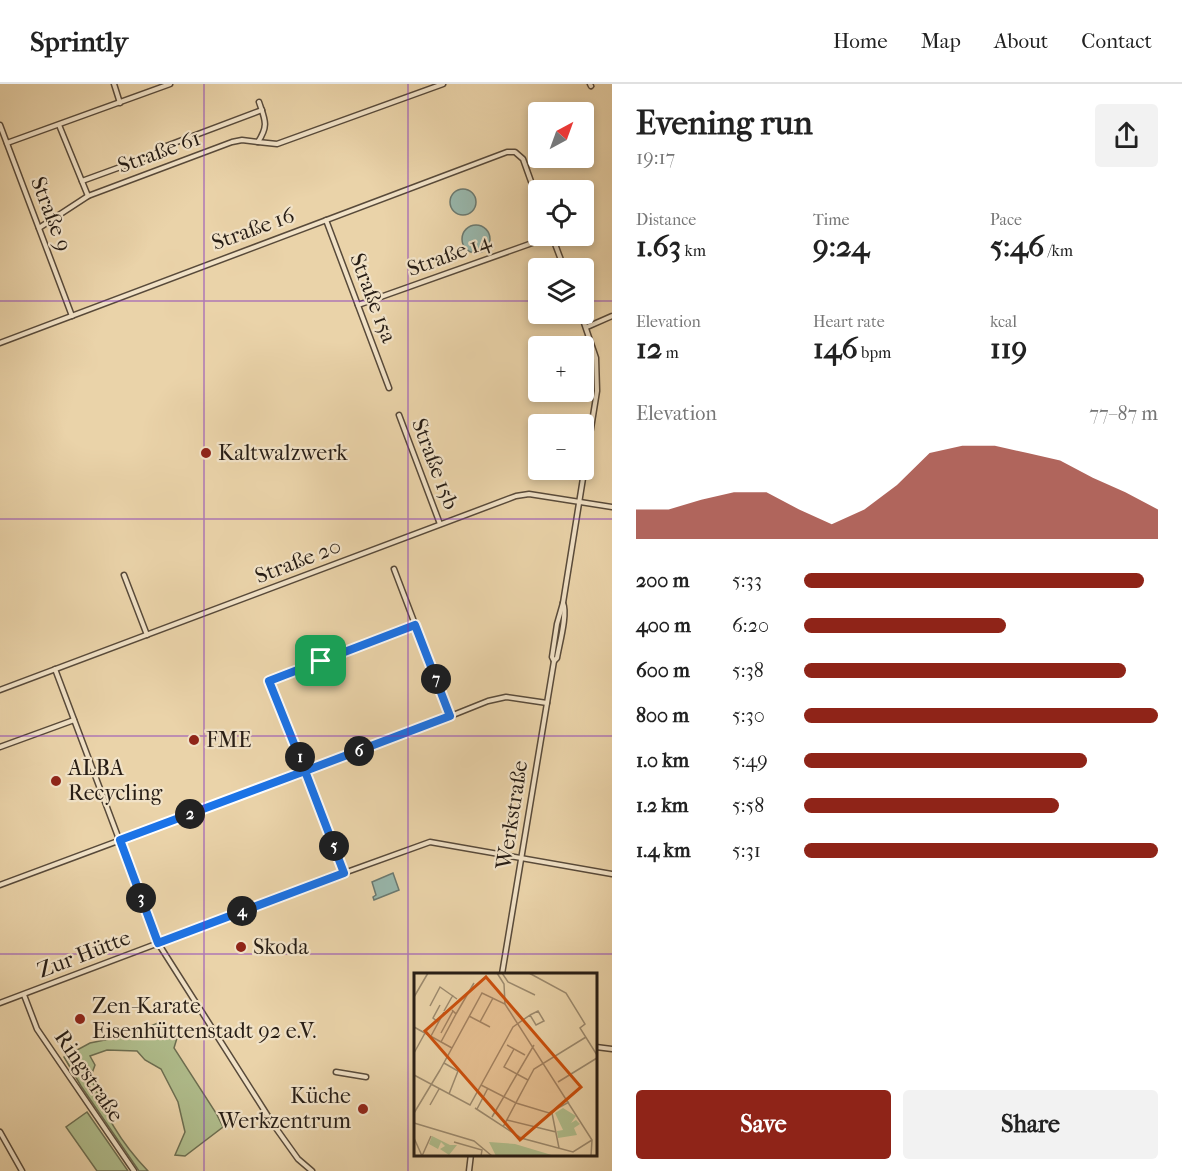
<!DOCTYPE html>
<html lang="en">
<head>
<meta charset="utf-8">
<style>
	body { margin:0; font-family:"IM FELL French Canon",serif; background:#f2f2f2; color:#222; height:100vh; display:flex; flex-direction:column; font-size:22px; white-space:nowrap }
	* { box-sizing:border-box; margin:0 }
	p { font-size:20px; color:#767676 }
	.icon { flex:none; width:33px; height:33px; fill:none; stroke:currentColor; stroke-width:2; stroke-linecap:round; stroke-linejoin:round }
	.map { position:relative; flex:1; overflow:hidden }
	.side { display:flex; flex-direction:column; background:#fff; width:570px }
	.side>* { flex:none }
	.needle { width:39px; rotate:41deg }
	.controls { position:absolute; left:528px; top:18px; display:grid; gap:12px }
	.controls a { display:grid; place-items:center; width:66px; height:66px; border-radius:6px; background:#fff; box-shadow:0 3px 9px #0003; font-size:30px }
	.pin { position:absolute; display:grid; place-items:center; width:51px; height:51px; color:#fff; margin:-26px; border-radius:12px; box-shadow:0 3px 9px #0006 }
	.km { position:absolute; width:30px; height:30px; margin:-15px; border-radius:50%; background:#222; color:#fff; font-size:16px; line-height:30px; text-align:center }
	.round { display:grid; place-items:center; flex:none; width:63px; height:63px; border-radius:6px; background:#f2f2f2 }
	.headline { display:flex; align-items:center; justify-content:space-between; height:102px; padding:0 24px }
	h1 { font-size:33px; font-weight:800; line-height:45px }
	.metrics { display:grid; grid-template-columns:repeat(3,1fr); gap:9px; height:102px; padding:6px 24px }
	.metrics div { display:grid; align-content:center }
	.metrics b { font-size:30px; font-weight:800 }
	.metrics small { font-size:16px; font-weight:400 }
	.metrics p { font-size:16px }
	.chart { height:168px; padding:12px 24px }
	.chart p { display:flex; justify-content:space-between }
	.chart svg { width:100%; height:108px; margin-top:6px; fill:#8f2418; opacity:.7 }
	.cta { display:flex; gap:12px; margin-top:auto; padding:12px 24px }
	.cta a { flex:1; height:69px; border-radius:6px; background:#8f2418; color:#fff; font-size:24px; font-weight:800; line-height:69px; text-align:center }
	.cta a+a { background:#f2f2f2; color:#222 }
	ul { padding:0 24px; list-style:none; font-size:20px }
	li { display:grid; grid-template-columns:96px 72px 1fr; align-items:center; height:45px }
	li i { height:15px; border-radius:8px; background:#8f2418 }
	header { display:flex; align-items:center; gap:36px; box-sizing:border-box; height:84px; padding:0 30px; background:#fff; border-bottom:2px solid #e0e0e0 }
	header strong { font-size:28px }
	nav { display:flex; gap:33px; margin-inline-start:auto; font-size:21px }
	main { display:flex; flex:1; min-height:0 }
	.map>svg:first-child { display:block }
	.green { fill:#b0be8d; stroke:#6c6e51; stroke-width:1.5 }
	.water { fill:#98b7ac; stroke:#6b7970; stroke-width:1.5 }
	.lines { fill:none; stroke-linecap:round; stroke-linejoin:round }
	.minor-casing { stroke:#584a3a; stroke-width:7 }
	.minor { stroke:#f1e2c7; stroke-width:4 }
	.route-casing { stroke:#fff; stroke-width:12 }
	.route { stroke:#1a73e8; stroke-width:8 }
	.grid { fill:none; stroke:#7b2cbf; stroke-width:1.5; stroke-opacity:0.55 }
	.poi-dot { fill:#8f2418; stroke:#f1e2c7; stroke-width:2 }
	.labels { text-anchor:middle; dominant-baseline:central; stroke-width:4.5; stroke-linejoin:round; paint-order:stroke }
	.street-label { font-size:22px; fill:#271d15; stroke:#f1e2c7 }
	.poi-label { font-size:22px; fill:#271d15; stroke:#f1e2c7; text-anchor:start }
	.inset-road { fill:none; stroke:#9c8a6e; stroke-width:1.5 }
	.view { fill:#cb500d; fill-opacity:0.15; stroke:#cb500d; stroke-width:3 }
	.inset-edge { fill:none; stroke:#271d15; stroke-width:3 }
</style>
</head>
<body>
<header>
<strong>Sprintly</strong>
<nav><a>Home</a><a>Map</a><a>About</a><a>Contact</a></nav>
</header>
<main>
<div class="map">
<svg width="612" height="1087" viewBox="0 0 612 1087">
	<rect width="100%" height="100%" fill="#ead3a9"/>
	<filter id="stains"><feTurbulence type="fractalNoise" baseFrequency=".00333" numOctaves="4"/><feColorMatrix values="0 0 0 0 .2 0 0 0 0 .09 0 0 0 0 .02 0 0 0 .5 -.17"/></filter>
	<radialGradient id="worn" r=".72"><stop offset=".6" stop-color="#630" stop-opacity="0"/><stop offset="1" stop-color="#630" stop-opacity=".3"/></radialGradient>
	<g class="green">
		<path d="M163,937L177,954L174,964L216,1029L223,1043L185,1072L175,1071L185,1048L178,1018L161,985L145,976L137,967L107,966L90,972L95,981L91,992C102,1027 122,1060 148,1087H139L81,1002L64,973L90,959L129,951Z"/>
		<polygon points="87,1028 128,1087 97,1087 66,1043"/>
	</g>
	<g class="water">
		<circle cx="463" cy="118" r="13"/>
		<circle cx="476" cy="155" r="14"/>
		<polygon points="393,789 399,806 374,816 373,813 376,811 372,798"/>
	</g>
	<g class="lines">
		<g class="minor-casing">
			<g id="minor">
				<polyline points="114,0 120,19"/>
				<polyline points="590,0 591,2"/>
				<polyline points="0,41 72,232"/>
				<polyline points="59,41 88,112"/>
				<polyline points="258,58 277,60 443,0"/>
				<polyline points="7,59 170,0"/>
				<polyline points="82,97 156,70 161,64 262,26"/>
				<polyline points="326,136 389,304"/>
				<path d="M39,144L88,112L232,58L242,56L258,58C269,41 265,36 259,18"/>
				<polyline points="552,152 564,184"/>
				<polyline points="358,221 552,152"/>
				<polyline points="587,243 612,232"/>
				<polyline points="0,259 507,68 515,68 523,75 538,117"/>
				<polyline points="399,331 440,440"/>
				<polyline points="394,485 450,632"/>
				<polyline points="124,491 147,551"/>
				<path d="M554,577L557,574C559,561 568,530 563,519"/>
				<polyline points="55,585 158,859 273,1040 298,1075 312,1087"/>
				<polyline points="0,606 516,412 529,410 612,423"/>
				<polyline points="0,663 74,636"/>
				<polyline points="344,789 269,597 415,541"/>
				<polyline points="0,801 403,651 488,617 506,613 547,619"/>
				<polyline points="502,890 554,577 552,573 557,540 563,519 597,307 596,274 581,230"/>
				<polyline points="24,911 37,945 134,1087"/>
				<polyline points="0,919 344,789 430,758 612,790"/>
				<polyline points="596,963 612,965"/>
				<polyline points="336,988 366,993"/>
				<polyline points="0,1048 22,1087"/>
				<polyline points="469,1087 471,1070"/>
			</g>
		</g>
		<use href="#minor" class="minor"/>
	</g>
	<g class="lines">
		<g class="route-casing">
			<polyline id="route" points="321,577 269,597 305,687 120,756 158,859 344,789 305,687 450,632 415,541 321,577"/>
		</g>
		<use href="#route" class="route"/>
	</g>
	<path class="grid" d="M204,0V1087M408,0V1087M0,217H538M584,217H612M0,435H612M0,652H612M0,870H612"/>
	<g class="poi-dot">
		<circle cx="206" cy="369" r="6"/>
		<circle cx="194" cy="656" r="6"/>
		<circle cx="56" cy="697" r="6"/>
		<circle cx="241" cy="863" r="6"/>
		<circle cx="80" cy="935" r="6"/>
		<circle cx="363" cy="1025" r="6"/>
	</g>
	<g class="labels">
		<g class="street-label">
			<text transform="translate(159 68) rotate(-20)">Straße 61</text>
			<text transform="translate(51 130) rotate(69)">Straße 9</text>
			<text transform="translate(253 145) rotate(-20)">Straße 16</text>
			<text transform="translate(449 171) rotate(-20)">Straße 14</text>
			<text transform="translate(373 214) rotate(69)">Straße 15a</text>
			<text transform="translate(435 380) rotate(69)">Straße 15b</text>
			<text transform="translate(298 477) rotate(-21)">Straße 20</text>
			<text transform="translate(512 731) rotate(-81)">Werkstraße</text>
			<text transform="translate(84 870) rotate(-21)">Zur Hütte</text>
			<text transform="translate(89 992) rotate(56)">Ringstraße</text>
		</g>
		<g class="poi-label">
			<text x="218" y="369">Kaltwalzwerk</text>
			<text x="206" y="656">FME</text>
			<text x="68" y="684">ALBA<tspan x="68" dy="25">Recycling</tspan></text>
			<text x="253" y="863">Skoda</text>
			<text x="92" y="922">Zen-Karate<tspan x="92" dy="25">Eisenhüttenstadt 92 e.V.</tspan></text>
			<text x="351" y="1012" text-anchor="end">Küche<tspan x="351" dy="25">Werkzentrum</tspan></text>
		</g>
	</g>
	<g transform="translate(414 889)">
		<rect width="183" height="183" fill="#ead3a9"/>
		<path d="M149,135L162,143L157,150L162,147L166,151L160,155L163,162L144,165L143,158L149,157L141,140ZM18,163L36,172H43L35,182L26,176L31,173L27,169L24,176L15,171ZM75,169L101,171L141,183H82Z" fill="#b0be8d"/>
		<path class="inset-road" d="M83,0L90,11L91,31M88,0L94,9L121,22M115,0L152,20L171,51L166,55L183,82M0,24L14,0M16,33L26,14L43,26M30,38L39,22M42,41L60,10M55,43L76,54M24,49L19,45L26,32M66,49L79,25M0,54L38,75M27,60L39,38M17,63L30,39M27,69L42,41L38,37M93,72L111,82M100,76L90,94L114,107M0,80L11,60M30,90L44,98L35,121M26,97L68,20L91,31L178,167L177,183M0,102L56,132L99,54L116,42L122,52L130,48L124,38L116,42M144,109L183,85M67,112L102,130L135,140L155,129M16,132L25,116M61,135L107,165L159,179L178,167M63,136L74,115M0,140L26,97M138,140L145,175M78,144L120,72M93,147L142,159M0,150L60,168L78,183M89,154L120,96L172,64M0,165L8,183M40,169L68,177L67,183M8,183L17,163"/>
		<path class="view" d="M72,4L167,114L106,167L11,58Z"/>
		<rect width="183" height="183" class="inset-edge"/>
	</g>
	<rect width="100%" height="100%" filter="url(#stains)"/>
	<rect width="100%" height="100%" fill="url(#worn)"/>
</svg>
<div class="controls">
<a><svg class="needle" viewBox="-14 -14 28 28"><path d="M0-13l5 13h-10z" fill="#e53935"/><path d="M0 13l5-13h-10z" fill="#767676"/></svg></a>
<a><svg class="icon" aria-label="locate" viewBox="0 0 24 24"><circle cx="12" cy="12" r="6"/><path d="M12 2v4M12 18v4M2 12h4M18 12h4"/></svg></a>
<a><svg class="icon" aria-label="layers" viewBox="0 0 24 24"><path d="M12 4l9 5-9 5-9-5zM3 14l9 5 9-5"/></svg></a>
<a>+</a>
<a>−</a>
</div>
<div class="pin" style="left:321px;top:577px;background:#1e9e55"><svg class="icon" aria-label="arrive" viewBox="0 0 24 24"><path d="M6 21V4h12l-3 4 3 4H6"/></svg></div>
<b class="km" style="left:300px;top:673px">1</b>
<b class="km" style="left:190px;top:730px">2</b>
<b class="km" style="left:141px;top:814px">3</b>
<b class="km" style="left:242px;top:827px">4</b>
<b class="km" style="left:334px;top:762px">5</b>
<b class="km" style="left:359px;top:667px">6</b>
<b class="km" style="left:436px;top:595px">7</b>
</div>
<section class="side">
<div class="headline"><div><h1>Evening run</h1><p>19:17</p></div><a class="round"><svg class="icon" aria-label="share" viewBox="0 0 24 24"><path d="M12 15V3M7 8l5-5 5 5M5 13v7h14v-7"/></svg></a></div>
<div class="metrics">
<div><p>Distance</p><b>1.63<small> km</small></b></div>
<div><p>Time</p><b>9:24</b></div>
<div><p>Pace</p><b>5:46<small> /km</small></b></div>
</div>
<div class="metrics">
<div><p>Elevation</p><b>12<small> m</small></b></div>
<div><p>Heart rate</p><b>146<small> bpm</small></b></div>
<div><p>kcal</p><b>119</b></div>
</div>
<div class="chart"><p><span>Elevation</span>77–87 m</p>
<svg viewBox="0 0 160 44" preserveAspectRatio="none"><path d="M0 44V32L10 32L20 28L30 25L40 25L50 32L60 38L70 32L80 22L90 9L100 6L110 6L120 9L130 12L140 19L150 25L160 32V44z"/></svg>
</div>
<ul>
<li><b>200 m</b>5:33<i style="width:96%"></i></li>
<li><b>400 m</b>6:20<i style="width:57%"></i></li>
<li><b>600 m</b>5:38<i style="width:91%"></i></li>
<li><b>800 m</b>5:30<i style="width:100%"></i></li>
<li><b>1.0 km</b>5:49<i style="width:80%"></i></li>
<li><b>1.2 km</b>5:58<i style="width:72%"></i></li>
<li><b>1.4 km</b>5:31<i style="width:100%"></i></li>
</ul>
<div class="cta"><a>Save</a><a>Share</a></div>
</section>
</main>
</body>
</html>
